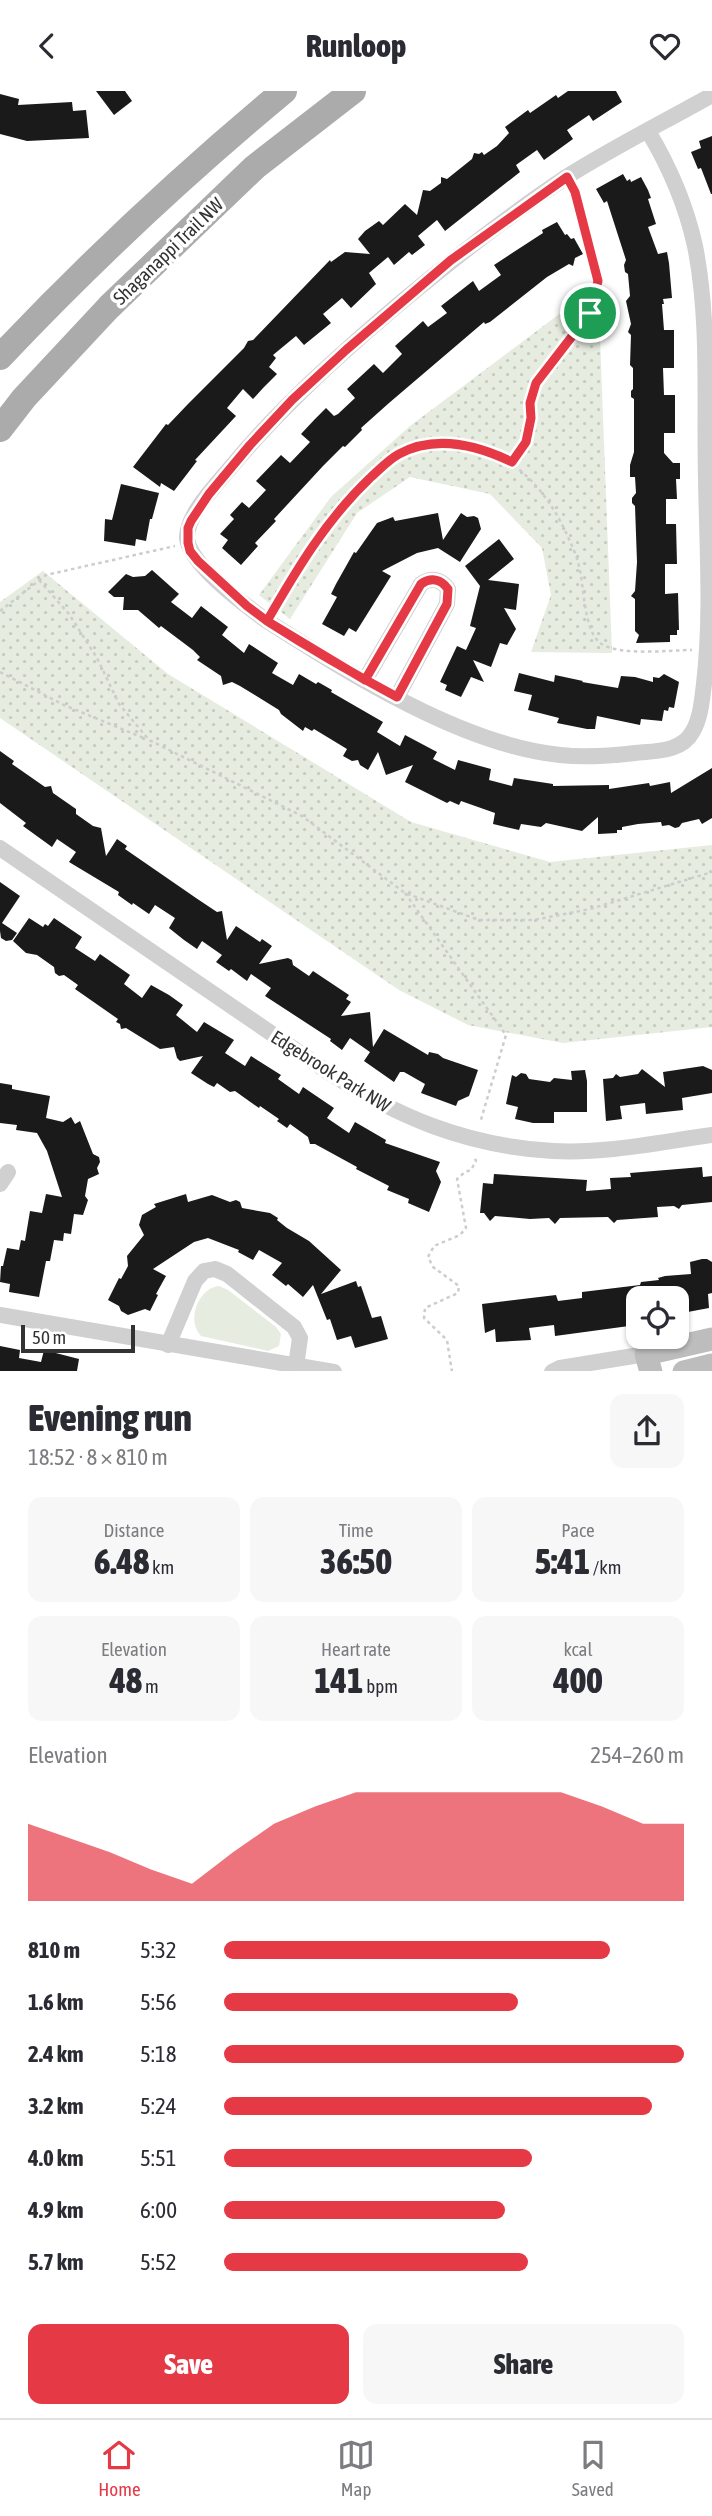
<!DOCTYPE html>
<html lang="en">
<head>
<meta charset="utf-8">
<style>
	body { margin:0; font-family:"Asap Condensed",sans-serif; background:#f7f7f7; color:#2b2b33; height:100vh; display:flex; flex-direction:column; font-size:26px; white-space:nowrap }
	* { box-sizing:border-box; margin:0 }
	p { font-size:23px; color:#7c7c81 }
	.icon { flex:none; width:38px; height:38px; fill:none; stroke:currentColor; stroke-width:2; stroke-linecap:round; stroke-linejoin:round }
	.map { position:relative; height:1280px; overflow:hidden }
	.sheet { display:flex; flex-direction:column; background:#fff; flex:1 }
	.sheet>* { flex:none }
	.controls { position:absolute; left:626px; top:1195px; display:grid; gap:14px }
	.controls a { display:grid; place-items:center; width:63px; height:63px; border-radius:14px; background:#fff; box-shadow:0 2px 5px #0004; font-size:35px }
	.scale { position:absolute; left:21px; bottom:18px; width:114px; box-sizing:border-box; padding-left:7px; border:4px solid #333; border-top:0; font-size:19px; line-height:24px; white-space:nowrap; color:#333; -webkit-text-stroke:5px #fff; paint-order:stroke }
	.pin { position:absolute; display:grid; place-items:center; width:60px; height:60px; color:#fff; margin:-30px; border:4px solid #fff; border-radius:50%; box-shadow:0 2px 7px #0007 }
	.round { display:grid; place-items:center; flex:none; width:74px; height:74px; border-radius:14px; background:#f7f7f7 }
	.summary { display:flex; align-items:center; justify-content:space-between; height:119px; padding:0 28px }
	h1 { font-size:38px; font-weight:800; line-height:52px }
	.stats { display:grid; grid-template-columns:repeat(3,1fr); gap:10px; height:119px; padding:7px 28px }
	.stats div { display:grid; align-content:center; border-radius:14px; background:#f7f7f7; text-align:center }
	.stats b { font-size:35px; font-weight:800 }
	.stats small { font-size:19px; font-weight:400 }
	.stats p { font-size:19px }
	.chart { height:196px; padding:14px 28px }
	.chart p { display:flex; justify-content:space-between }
	.chart svg { width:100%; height:126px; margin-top:7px; fill:#e63946; opacity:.7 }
	.cta { display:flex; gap:14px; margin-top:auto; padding:14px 28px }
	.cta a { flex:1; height:80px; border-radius:14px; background:#e63946; color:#fff; font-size:28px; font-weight:800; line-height:80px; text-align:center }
	.cta a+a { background:#f7f7f7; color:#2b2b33 }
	ul { padding:0 28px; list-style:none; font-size:23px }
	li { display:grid; grid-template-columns:112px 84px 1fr; align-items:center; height:52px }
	li i { height:18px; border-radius:9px; background:#e63946 }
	header { display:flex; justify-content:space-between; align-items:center; height:91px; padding:0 28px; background:#fff; font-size:32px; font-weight:800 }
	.tabs { display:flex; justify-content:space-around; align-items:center; height:98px; border-top:2px solid #e1e1e2; background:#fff; font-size:19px; color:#7c7c81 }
	.tabs a { display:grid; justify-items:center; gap:4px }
	.tabs .selected { color:#e63946 }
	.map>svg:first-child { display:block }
	.green { fill:#e6ecdf }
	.park { fill:url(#park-dots) }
	.building { fill:#1a1a1a }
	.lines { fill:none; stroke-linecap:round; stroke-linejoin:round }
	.path { stroke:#cdcdcd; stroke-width:2.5; stroke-dasharray:3.5 3.5; stroke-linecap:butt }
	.street { stroke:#d0d0d0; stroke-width:16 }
	.secondary { stroke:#bdbdbd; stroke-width:23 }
	.primary { stroke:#ababab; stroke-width:26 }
	.route-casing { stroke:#fff; stroke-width:14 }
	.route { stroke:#e63946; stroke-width:9 }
	.labels { text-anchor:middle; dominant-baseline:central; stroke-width:7; stroke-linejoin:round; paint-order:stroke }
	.street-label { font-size:19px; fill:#333; stroke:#fff }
</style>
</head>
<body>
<header><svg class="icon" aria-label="back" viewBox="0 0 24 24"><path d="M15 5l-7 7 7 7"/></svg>Runloop<svg class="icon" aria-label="heart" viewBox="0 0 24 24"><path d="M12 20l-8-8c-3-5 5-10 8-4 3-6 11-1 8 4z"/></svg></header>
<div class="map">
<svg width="712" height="1281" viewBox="0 0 712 1281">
	<defs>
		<pattern id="park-dots" width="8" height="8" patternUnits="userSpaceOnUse" patternTransform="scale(1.75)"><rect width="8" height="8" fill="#e6ecdf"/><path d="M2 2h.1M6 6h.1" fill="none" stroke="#c6cbc0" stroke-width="1.8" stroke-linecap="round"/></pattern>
	</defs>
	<rect width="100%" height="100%" fill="#fff"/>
	<path class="green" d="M219,1195L228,1199L276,1236L281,1243L279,1255L268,1260L201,1245C186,1230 198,1197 219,1195Z"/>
	<g class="park">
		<polygon points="598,194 612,562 531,561 551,504 542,457 490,403 410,386 357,422 290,528 259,504 331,406 410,335"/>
		<polygon points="43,480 168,583 411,731 550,771 712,754 712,936 563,952 468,934 399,899 0,627 0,511"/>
	</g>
	<g class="building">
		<polygon points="96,0 125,0 132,10 114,24"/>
		<polygon points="568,0 616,0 622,11 593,30 589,24 567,39 573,48 544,69 537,59 516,74 520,81 445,140 437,129 418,145 425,154 412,164 409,161 394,174 388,166 369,182 376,193 351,217 342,207 323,223 331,232 304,254 296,245 273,264 276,267 269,276 277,283 264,296 253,308 243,298 227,317 236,325 195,369 197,370 174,400 161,392 160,396 133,376 166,333 168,334 188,313 244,257 248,250 253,249 330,169 331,171 345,161 370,163 358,148 365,140 379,130 383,134 405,113 417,124 423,99 430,100 441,92 441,86 447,88 472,68 474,62 479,63 482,61 484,64 497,55 509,42 505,36 528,19 530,22 556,4 558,7"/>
		<polygon points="0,3 19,8 18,14 72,11 73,20 86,19 89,47 27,50 0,43"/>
		<polygon points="712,45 712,103 711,103 701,77 698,78 691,61 701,57 699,50"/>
		<polygon points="623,83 627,90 630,88 631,91 641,86 648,99 651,107 648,108 656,133 648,136 658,163 667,161 669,172 672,207 663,208 664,213 662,213 664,239 674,239 674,277 663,277 664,304 675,304 675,342 664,342 664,362 673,372 680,372 680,388 676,388 677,408 666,408 666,433 676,433 677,473 665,473 665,503 678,502 679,539 677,539 677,544 670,544 670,551 636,552 639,544 635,540 635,508 631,505 635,500 637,471 635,415 632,412 632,407 636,402 635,386 630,386 630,374 634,361 634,308 631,306 631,300 633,298 633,277 630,274 631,244 628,241 631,233 626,210 630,205 628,183 625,181 624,174 626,169 607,110 604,112 596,98"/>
		<polygon points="557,131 565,144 567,143 571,148 574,147 583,163 575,167 573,175 569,173 547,186 490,231 485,233 484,231 389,312 361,337 362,339 345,356 343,355 323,375 274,428 276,430 255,452 258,455 241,474 222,457 228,449 220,443 234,428 230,424 242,411 249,417 266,399 256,390 281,364 290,372 310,351 301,343 315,328 326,317 334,325 338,323 355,307 347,298 374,273 383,282 402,263 395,255 423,230 428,236 447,222 441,215 473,190 479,200 501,184 494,174 543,142 542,139"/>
		<polygon points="121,393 159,402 152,428 150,428 146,450 136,448 135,455 104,450 105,428 112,429"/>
		<polygon points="438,422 443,449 461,422 467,426 474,425 478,427 481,438 460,471 438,457 417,462 382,480 391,485 356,541 349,537 344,545 322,533 337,506 331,503 336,493 354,461 356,462 377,432 393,426 395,430"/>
		<polygon points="499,448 514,468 488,489 519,493 516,519 504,517 516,538 507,554 500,552 491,576 473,569 484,591 471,586 461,606 445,599 447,594 440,591 457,555 466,559 476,537 470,535 480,495 465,475"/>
		<polygon points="152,479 179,503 171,511 192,527 201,515 228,536 222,544 244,562 249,553 278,572 272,582 293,594 299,583 316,593 318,591 332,599 331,601 383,631 377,641 400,655 405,644 437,661 433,668 455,679 458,669 491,678 489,689 512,695 514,687 553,693 553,695 609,694 609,698 649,692 650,695 670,691 671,702 712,677 712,727 702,733 699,728 682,732 679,736 675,737 669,734 662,735 661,731 638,733 622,736 622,739 617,739 617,742 598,743 598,726 582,740 546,732 541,736 521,733 519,739 493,733 495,722 461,710 459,714 450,710 447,712 405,691 413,674 386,684 378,661 368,679 360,674 358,669 352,670 343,665 347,658 314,638 312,640 305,636 303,640 281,623 279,619 240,595 232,591 223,594 221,585 197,569 200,566 193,559 161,535 159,537 138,519 123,519 124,506 114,506 108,501 126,483 133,486 145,485"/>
		<polygon points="519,582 554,591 555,584 583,590 582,591 618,597 621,585 635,586 653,591 653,586 659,587 664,583 679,591 674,617 669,616 668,620 664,619 662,630 641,628 640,634 597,625 595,638 587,638 557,632 559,627 528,619 532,604 514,600"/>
		<polygon points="0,660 14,670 12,673 45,696 51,695 53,702 76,718 76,723 93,735 101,737 106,765 117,748 127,755 125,758 196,807 217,821 222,820 227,849 236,835 260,851 262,848 272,855 259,873 288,867 292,869 293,874 309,885 313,880 349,904 346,908 351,911 341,925 370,921 373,956 384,938 428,964 429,961 438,963 443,967 478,979 469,1005 458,1010 456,1015 421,1002 425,993 404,981 400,981 394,991 364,970 370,961 350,947 342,959 330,950 331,948 265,905 271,897 251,883 247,890 231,878 229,880 216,871 222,864 202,850 197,858 184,849 169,837 175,827 155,814 149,823 133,812 132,814 118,804 119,801 69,771 76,761 57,748 52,756 23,735 26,732 0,712"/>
		<polygon points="0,791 20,805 2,832 17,842 12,849 6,850 1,847 0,840"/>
		<polygon points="29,827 43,836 45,833 48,835 54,827 82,846 75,857 95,870 100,863 130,884 124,893 142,907 151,894 169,904 183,914 176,924 197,941 204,931 234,949 225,962 245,975 251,965 281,984 278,988 299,1003 303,996 334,1017 327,1027 349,1042 355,1031 386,1049 385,1052 440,1071 436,1080 441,1091 429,1121 408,1112 409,1108 387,1099 389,1095 356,1078 357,1076 315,1053 310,1053 308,1046 290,1033 287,1037 277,1030 279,1028 260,1015 259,1017 235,1000 230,1001 217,992 214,996 208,993 191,982 203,965 180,970 177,967 174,956 160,958 126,937 121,938 120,933 116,931 118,928 75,898 78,894 64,884 59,885 55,882 54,876 37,864 26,862 13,850"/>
		<polygon points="703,975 712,979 712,1002 682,1007 683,1019 646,1023 645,1012 620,1015 622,1028 606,1030 603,988 613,987 616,983 620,986 638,983 642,978 665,996 663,981"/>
		<polygon points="585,979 587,990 587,1021 554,1021 554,1032 533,1032 515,1028 518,1016 506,1013 512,984 516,986 521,982 526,983 529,988 550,991 554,987 572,989 571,980"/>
		<polygon points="0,992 12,994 12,998 50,1005 46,1027 63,1031 71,1026 75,1033 80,1030 93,1063 99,1066 100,1071 97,1077 99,1083 88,1088 85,1105 88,1109 83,1124 74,1123 71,1143 64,1142 63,1150 54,1149 50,1170 46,1170 39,1206 9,1201 10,1193 0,1191 1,1175 3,1175 7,1157 19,1159 21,1149 25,1150 30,1120 42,1122 46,1103 62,1106 47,1060 37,1042 16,1039 17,1034 0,1032"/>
		<polygon points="702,1076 703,1086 712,1085 712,1111 682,1114 679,1118 674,1115 657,1116 658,1126 617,1129 614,1132 608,1126 560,1127 555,1133 549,1127 530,1128 495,1125 490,1130 484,1122 480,1122 483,1092 493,1093 494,1083 587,1089 586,1100 611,1098 610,1087 631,1086 630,1082"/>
		<polygon points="186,1103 188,1111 212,1104 230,1111 236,1109 240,1111 242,1117 270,1122 278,1127 277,1129 287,1137 309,1150 341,1179 321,1203 356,1190 358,1196 361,1195 372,1227 381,1225 388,1248 355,1257 351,1245 337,1249 330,1228 327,1229 313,1194 303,1206 288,1193 286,1195 272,1184 282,1172 259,1159 253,1169 238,1161 239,1159 208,1147 194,1151 153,1178 166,1185 156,1203 158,1204 150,1220 145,1218 128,1224 121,1220 119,1215 108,1209 119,1187 121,1188 128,1175 127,1165 144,1144 139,1134 142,1124 156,1116 154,1113"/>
		<polygon points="702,1168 707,1168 712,1171 712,1202 708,1203 709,1217 677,1223 677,1208 639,1208 639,1231 629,1232 629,1235 555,1245 554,1234 529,1237 531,1249 496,1251 495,1238 485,1242 482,1213 556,1204 558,1210 582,1207 582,1201 640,1194 641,1191 659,1189 658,1187 665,1185 691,1183 690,1171"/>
		<polygon points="0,1255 20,1259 19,1267 41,1271 44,1259 79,1268 77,1280 0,1280"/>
	</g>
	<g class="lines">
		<g class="path">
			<path d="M512,371C523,358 530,344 531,327C531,315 530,307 535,295C554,253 590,245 598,190L573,98"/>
			<polyline points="39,489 69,523 97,567 119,613 149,649 302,725 405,802 479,829 534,829 590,818 712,781"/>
			<path d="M274,518C302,470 330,425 371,386C380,378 388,369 399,363C428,348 468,349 497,364C530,381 553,412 568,446C572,455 577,465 579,475C584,495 584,538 599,551C617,566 669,559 692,559"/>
			<polyline points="0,520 46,484 175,455"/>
			<polyline points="0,581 64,614 146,648"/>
			<polyline points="405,802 506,944 480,1032"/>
			<polyline points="452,1281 447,1249 424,1227 425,1217 458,1202 459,1195 433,1176 428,1166 434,1155 460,1144 466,1137 457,1088 465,1081 471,1079 476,1070 474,1065"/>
		</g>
		<g class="street">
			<path d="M648,40C669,75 686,114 695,155C710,230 704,311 706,387C707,455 712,525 704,593C702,608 701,626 693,640C682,661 656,660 635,662C610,665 586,667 560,664C462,654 349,582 267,530C246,515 189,473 187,447C186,424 217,393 231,376C281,316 339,264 399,213C453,168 509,124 568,85C614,56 664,31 712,4"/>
			<path d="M365,589L421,493C431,486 441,488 448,498L447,513L397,606"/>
			<path d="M0,757L325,979C397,1026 466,1055 553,1060C606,1063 660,1051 712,1044"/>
			<polyline points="0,1093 8,1081"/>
			<polyline points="0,1224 334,1281"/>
			<polyline points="168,1254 195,1190 204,1180 215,1178 227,1183 294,1236 300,1247 296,1275"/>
			<polyline points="552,1281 560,1277 646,1263"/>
		</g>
		<g class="secondary">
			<polyline points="651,1281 646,1263 712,1248"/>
			<polyline points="684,1281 712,1274"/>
		</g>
		<g class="primary">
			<path d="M0,266C89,172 184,83 284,0"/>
			<polyline points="0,338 24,307 109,216 255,76 353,0"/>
		</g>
	</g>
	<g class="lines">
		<g class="route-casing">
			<path id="route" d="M590,222L536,292L530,312L531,327L526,351L512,371C477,354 436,343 399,363C388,369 379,379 370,387C326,429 297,478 267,530C309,557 352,582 397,606L447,513L448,498C441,488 431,486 421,493L365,589L267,530L247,515L198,470L190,460L188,452V437L191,430L209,403L250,354L292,309L346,259L451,169L567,86L575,101L598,190L590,222"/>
		</g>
		<use href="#route" class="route"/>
	</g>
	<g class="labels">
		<g class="street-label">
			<text transform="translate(168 160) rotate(-44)">Shaganappi Trail NW</text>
			<text transform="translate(331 980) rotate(32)">Edgebrook Park NW</text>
		</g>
	</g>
</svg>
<div class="controls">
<a><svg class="icon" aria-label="locate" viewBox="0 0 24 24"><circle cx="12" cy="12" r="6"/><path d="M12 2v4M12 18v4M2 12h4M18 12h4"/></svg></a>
</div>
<div class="scale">50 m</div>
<div class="pin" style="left:590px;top:222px;background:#1e9e55"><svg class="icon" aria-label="arrive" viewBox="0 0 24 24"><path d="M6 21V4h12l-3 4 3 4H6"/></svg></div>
</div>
<section class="sheet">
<div class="summary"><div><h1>Evening run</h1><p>18:52 · 8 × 810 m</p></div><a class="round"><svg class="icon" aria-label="share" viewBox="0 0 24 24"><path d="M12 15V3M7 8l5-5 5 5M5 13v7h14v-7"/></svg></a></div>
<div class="stats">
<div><p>Distance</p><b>6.48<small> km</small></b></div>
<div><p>Time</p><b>36:50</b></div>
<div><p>Pace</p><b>5:41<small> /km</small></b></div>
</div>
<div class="stats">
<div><p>Elevation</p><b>48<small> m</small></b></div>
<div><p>Heart rate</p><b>141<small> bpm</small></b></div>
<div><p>kcal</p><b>400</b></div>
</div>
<div class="chart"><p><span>Elevation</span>254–260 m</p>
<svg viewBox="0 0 160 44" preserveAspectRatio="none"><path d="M0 44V17L10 22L20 27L30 33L40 38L50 27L60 17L70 11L80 6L90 6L100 6L110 6L120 6L130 6L140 11L150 17L160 17V44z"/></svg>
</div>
<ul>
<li><b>810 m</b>5:32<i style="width:84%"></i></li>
<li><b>1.6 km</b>5:56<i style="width:64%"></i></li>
<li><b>2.4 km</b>5:18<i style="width:100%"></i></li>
<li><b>3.2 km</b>5:24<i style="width:93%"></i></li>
<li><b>4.0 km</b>5:51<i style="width:67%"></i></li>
<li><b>4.9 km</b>6:00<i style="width:61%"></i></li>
<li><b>5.7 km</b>5:52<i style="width:66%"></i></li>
</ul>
<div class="cta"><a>Save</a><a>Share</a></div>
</section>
<nav class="tabs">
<a class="selected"><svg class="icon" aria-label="home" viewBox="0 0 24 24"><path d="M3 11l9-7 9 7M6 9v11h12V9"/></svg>Home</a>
<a><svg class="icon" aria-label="map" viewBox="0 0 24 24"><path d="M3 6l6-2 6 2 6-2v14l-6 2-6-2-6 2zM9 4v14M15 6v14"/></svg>Map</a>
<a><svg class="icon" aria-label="saved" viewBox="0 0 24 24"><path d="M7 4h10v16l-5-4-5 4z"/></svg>Saved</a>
</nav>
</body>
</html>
